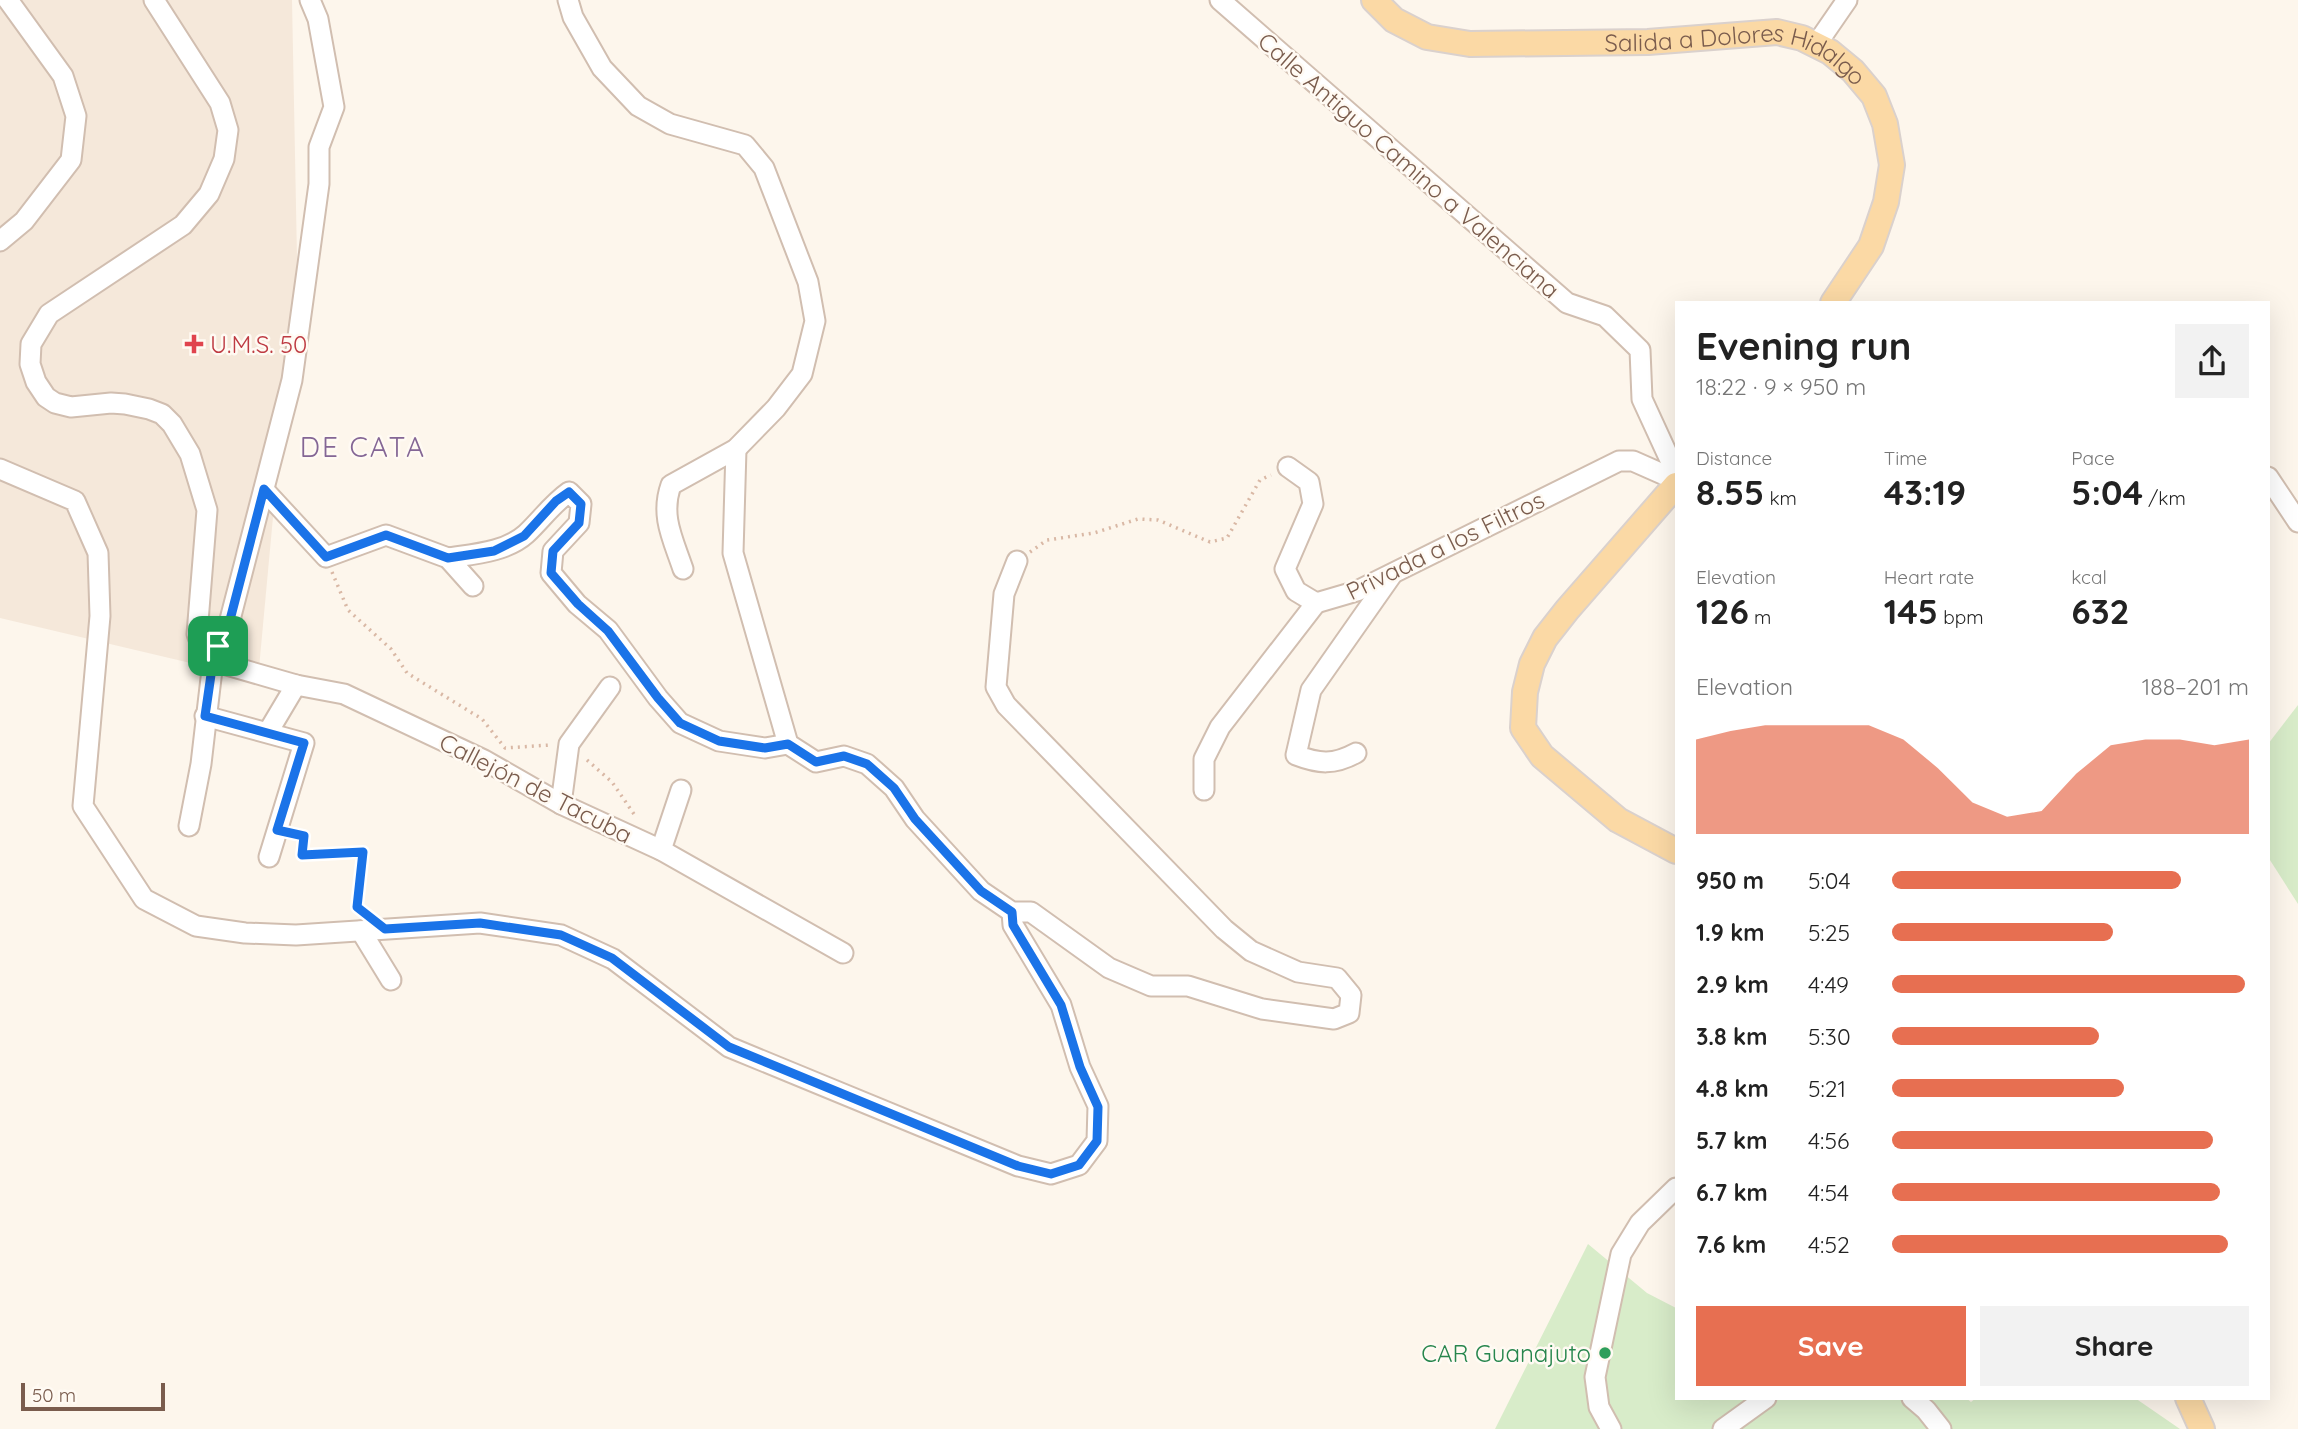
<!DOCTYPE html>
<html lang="en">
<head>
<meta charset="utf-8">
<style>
	body { margin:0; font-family:Quicksand,sans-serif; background:#f2f2f2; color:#222; height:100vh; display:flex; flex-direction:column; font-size:26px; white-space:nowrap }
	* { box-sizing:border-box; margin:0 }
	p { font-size:23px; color:#767676 }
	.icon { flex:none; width:38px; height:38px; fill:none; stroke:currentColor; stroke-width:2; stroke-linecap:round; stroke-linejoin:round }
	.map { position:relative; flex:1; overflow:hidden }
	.panel { position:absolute; left:1675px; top:301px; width:595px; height:1099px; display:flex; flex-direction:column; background:#fff; border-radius:0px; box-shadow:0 7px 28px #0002 }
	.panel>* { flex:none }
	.scale { position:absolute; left:21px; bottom:18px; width:144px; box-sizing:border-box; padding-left:7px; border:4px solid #7a5c4d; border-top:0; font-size:19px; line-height:24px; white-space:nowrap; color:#7a5c4d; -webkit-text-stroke:5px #fffaf3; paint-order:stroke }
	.pin { position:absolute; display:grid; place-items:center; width:60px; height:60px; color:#fff; margin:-30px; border-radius:14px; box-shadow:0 4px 10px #0006 }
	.round { display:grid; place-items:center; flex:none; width:74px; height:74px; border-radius:0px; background:#f2f2f2 }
	.overview { display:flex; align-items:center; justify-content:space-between; height:119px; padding:0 21px }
	h1 { font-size:38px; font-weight:800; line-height:52px }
	.stats { display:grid; grid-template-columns:repeat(3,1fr); gap:10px; height:119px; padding:7px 21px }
	.stats div { display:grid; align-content:center }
	.stats b { font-size:35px; font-weight:800 }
	.stats small { font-size:19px; font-weight:400 }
	.stats p { font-size:19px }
	.chart { height:196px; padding:14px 21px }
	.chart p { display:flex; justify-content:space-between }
	.chart svg { width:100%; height:126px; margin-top:7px; fill:#e76f51; opacity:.7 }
	.action { display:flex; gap:14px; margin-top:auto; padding:14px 21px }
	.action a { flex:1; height:80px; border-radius:0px; background:#e76f51; color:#fff; font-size:28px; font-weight:800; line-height:80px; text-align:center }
	.action a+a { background:#f2f2f2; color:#222 }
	ul { padding:0 21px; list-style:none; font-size:23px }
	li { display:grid; grid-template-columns:112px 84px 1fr; align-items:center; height:52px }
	li i { height:18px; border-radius:9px; background:#e76f51 }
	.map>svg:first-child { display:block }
	.residential { fill:#f5e8da }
	.green { fill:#d8ecc9 }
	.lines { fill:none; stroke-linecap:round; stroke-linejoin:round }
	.minor-casing { stroke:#d1beb0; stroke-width:23 }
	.major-casing { stroke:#dad1cd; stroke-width:28 }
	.path { stroke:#d9b8a5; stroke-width:3.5; stroke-dasharray:2 5; stroke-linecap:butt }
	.minor { stroke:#fff; stroke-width:19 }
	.major { stroke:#fbd9a5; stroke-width:24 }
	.route-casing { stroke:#fff; stroke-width:14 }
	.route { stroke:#1a73e8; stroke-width:9 }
	.health-dot { fill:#e0444e; stroke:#fffaf3; stroke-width:2.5 }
	.leisure-dot { fill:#2e9e5b; stroke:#fffaf3; stroke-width:2.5 }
	.labels { text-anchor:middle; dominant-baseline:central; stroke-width:5; stroke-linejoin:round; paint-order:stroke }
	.street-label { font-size:24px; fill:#7a5c4d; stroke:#fffaf3 }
	.health-label { font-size:24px; fill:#be3a42; stroke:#fffaf3; text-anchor:start }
	.leisure-label { font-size:24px; fill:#27864d; stroke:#fffaf3; text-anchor:end }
	.quarter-label { font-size:28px; letter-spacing:2px; fill:#846695; stroke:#fffaf3 }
</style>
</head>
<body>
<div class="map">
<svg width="2298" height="1429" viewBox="0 0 2298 1429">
	<rect width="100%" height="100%" fill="#fdf6ec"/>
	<polygon class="residential" points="0,0 292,0 297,258 258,679 0,618"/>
	<g class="green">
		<polygon points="2298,705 2298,904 2268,857 2268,744"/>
		<polygon points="1588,1244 1647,1293 1676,1308 1676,1398 1966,1398 1971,1402 1976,1398 2135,1398 2180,1429 1495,1429"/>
	</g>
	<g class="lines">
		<g class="minor-casing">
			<g id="minor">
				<polyline points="154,0 220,103 228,130 224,159 209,194 183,225 49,314 31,344 30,364 36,382 46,397 55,403 71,407 111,403 125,404 149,409 162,414 172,424 190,454 207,510 197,634 200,642 210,648 221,644 225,639 292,380 319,184 319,147 334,107 318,19 310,0"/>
				<path d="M568,0L573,17L602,68L638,106L670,124L745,145L764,168L808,282L815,321L802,374L776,408L736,449L671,485C660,516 673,539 683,569"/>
				<polyline points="1220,0 1567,303 1605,316 1640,350 1642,399 1676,473"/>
				<polyline points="1816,45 1847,0"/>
				<polyline points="0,241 24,221 71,160 76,116 63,76 8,0"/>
				<polyline points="736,449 733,553 788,744 816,762 844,756 867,764 894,788 915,819 981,891 1012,912 1031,912 1109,968 1151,986 1188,986 1262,1009 1334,1019 1349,1013 1351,995 1337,978 1298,972 1251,951 1224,929 1006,705 996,687 1004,594 1017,561"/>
				<polyline points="1288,467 1309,482 1313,504 1285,569 1296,591 1316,603 1357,591 1619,461 1633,461 1676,480"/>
				<polyline points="0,469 75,501 98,553 100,616 83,806 144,899 196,926 245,933 296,935 480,923 561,935 613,959 729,1047 1018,1166 1051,1174 1079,1165 1097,1141 1098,1106 1080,1067 1061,1005 1013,925 1012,912"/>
				<polyline points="2268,477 2298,522"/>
				<polyline points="264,490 326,557 386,535 448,558 473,586"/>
				<path d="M448,558C474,554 506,552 526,534C541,520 552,504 569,492L581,504L579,523L553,551L551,573L577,604L608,630L658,698L680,723L719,741L765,748L788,744"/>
				<polyline points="213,661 296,685 344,694 484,760 561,804 661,850 843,953"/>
				<polyline points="205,716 304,743 269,857"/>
				<polyline points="268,732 296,685"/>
				<path d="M1356,753C1334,765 1319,764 1296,755L1311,690L1391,576"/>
				<polyline points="1204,790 1204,759 1220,727 1316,603"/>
				<polyline points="561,804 569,744 610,687"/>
				<polyline points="189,826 201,764 213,661 216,651"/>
				<polyline points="661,850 681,790"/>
				<polyline points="361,931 391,980"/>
				<polyline points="1912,1398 1926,1410 1941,1429"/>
				<polyline points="1611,1429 1599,1407 1595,1377 1621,1254 1640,1223 1676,1188"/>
				<polyline points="1723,1429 1766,1398"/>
			</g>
		</g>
		<g class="major-casing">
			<g id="major">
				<path id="s1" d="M1374,0L1394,20L1427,37L1470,44L1648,42L1777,32L1802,38L1830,52L1853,71L1874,96L1885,124L1892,165L1886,202L1871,246L1833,303"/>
				<polyline points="1676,485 1567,610 1545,638 1532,664 1525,692 1523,728 1542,756 1618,820 1676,851"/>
				<polyline points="2188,1398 2202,1429"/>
			</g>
		</g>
		<g class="path">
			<polyline points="1030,552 1047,540 1094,533 1138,519 1158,520 1210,542 1227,538 1260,480 1271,475"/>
			<polyline points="332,572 348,610 391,649 407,673 482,719 505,748 550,745"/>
			<polyline points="587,760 612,782 636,817"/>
			<polyline points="296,835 304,837 302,855 363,852 357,907 363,911"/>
		</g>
		<use href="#minor" class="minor"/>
		<use href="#major" class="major"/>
	</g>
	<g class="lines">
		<g class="route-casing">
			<polygon id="route" points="264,489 326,557 386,535 448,558 494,551 524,536 556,501 569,492 581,504 579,523 553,551 551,573 578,604 608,631 658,698 680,723 719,741 765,748 788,744 816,762 844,756 867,764 894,788 915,819 981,891 1012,912 1013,925 1061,1005 1080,1067 1098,1107 1097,1141 1079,1165 1051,1174 1018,1166 729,1047 612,958 561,935 480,923 385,929 357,907 363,852 302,855 304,836 277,830 304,743 205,716 213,661 218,646 225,639"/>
		</g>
		<use href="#route" class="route"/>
	</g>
	<path class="health-dot" d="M190.5 333.5h7v7h7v7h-7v7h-7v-7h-7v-7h7z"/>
	<circle class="leisure-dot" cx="1605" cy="1353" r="7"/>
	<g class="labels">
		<g class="street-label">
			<text stroke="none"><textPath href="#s1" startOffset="380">Salida a Dolores Hidalgo</textPath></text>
			<text transform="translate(1409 165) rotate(41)">Calle Antiguo Camino a Valenciana</text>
			<text transform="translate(1445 545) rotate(-26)">Privada a los Filtros</text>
			<text transform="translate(536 788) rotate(27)">Callejón de Tacuba</text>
		</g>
		<g class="health-label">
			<text x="210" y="344">U.M.S. 50</text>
		</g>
		<g class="leisure-label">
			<text x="1591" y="1353">CAR Guanajuto</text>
		</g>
		<g class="quarter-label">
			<text x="363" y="446">DE CATA</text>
		</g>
	</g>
</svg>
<div class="scale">50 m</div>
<div class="pin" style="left:218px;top:646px;background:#1e9e55"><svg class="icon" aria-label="arrive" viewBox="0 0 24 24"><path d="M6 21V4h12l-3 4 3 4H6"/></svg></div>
<section class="panel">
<div class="overview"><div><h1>Evening run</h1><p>18:22 · 9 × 950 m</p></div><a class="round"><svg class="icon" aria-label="share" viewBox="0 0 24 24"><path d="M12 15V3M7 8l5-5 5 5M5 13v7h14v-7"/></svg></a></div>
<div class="stats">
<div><p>Distance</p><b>8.55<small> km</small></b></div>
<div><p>Time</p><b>43:19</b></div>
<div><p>Pace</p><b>5:04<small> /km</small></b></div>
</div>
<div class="stats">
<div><p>Elevation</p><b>126<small> m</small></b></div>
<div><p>Heart rate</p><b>145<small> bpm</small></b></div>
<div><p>kcal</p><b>632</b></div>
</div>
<div class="chart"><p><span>Elevation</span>188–201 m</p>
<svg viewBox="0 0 160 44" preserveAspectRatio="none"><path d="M0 44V11L10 8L20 6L30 6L40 6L50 6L60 11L70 21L80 33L90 38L100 36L110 23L120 13L130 11L140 11L150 13L160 11V44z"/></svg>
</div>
<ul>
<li><b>950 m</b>5:04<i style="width:81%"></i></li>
<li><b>1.9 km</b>5:25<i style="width:62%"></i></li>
<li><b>2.9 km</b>4:49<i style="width:99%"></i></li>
<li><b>3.8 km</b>5:30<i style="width:58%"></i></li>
<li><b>4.8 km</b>5:21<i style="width:65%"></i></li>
<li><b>5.7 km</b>4:56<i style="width:90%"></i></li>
<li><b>6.7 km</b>4:54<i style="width:92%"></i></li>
<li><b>7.6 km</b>4:52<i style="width:94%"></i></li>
</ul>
<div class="action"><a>Save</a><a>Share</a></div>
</section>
</div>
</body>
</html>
